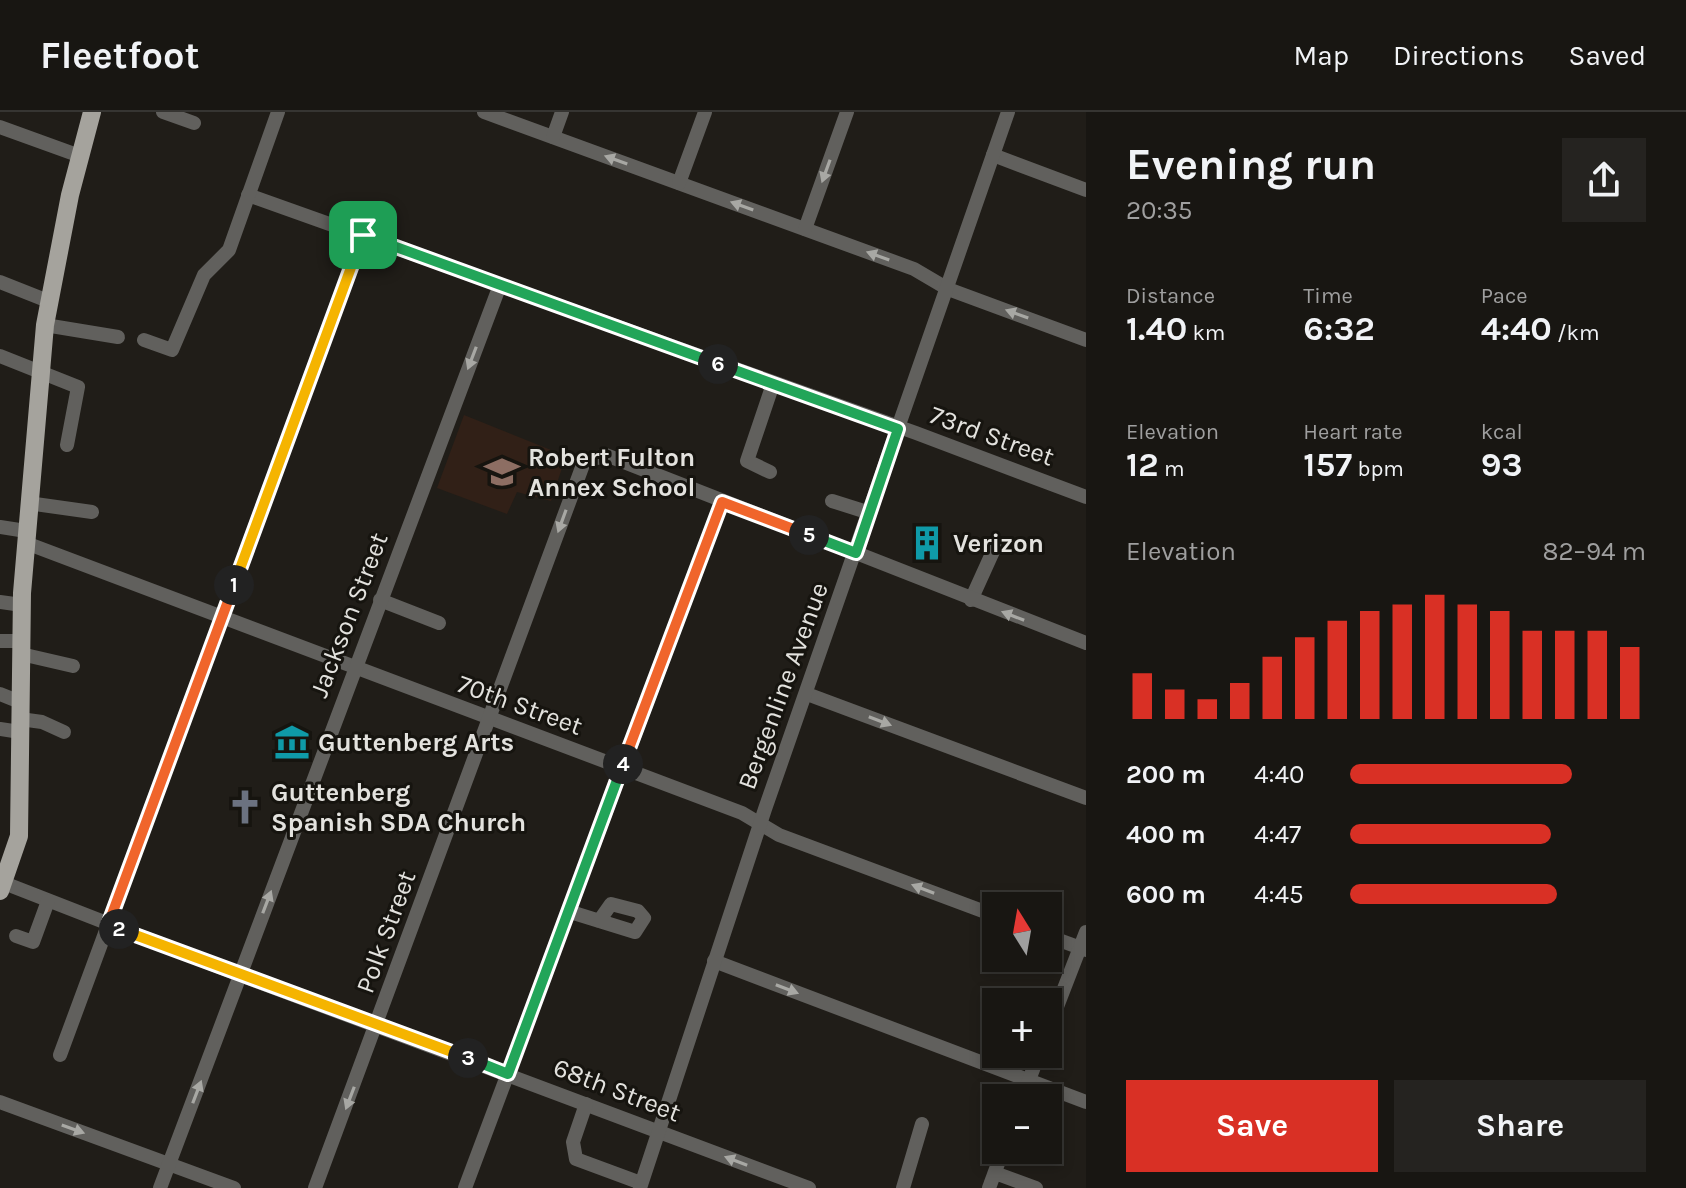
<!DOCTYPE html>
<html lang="en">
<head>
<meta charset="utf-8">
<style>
	body { margin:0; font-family:Karla,sans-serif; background:#252320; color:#f1f3f6; height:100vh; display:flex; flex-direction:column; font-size:30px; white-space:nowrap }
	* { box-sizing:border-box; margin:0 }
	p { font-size:26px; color:#9f9f9f }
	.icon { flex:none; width:44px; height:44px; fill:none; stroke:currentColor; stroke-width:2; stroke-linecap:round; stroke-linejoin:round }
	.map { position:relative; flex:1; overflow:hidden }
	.panel { display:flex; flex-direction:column; background:#181612; width:600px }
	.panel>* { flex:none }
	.needle { width:52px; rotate:349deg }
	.fabs { position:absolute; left:982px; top:780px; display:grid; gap:16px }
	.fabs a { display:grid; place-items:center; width:80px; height:80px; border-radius:0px; background:#181612; box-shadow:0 4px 12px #0003,0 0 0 2px #363532; font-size:40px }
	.pin { position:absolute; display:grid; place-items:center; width:68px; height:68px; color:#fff; margin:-34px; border-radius:16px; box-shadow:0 4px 12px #0006 }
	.km { position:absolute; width:40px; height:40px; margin:-20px; border-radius:50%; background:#222; color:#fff; font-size:22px; line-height:40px; text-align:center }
	.round { display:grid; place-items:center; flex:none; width:84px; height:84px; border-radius:0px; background:#252320 }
	.summary { display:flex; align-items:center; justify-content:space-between; height:136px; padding:0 40px }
	h1 { font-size:44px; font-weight:700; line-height:60px }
	.figures { display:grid; grid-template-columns:repeat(3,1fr); gap:12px; height:136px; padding:8px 40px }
	.figures div { display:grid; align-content:center }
	.figures b { font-size:34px; font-weight:700 }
	.figures small { font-size:22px; font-weight:400 }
	.figures p { font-size:22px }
	.chart { height:224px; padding:16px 40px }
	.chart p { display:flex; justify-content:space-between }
	.chart svg { width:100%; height:144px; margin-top:8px; stroke:#d93025; stroke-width:6 }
	.button { display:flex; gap:16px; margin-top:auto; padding:16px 40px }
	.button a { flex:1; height:92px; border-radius:0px; background:#d93025; color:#fff; font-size:32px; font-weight:700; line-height:92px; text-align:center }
	.button a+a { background:#252320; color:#f1f3f6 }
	ul { padding:0 40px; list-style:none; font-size:26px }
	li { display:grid; grid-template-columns:128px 96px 1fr; align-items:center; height:60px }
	li i { height:20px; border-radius:10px; background:#d93025 }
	header { display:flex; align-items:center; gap:48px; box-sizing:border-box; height:112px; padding:0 40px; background:#181612; border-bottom:2px solid #363532 }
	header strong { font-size:38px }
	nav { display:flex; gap:44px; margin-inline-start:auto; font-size:28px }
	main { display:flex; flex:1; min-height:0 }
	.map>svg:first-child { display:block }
	.education { fill:#312017 }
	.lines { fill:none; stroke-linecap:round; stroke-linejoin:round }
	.minor { stroke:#61605d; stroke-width:14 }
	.major { stroke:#a5a39d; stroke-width:18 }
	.oneway { fill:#a8a8a4 }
	.split-1-casing { stroke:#fff; stroke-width:16 }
	.split-2-casing { stroke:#fff; stroke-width:16 }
	.split-3-casing { stroke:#fff; stroke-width:16 }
	.split-4-casing { stroke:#fff; stroke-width:16 }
	.split-5-casing { stroke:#fff; stroke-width:16 }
	.split-6-casing { stroke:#fff; stroke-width:16 }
	.split-7-casing { stroke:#fff; stroke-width:16 }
	.split-1 { stroke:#f5b400; stroke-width:10 }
	.split-2 { stroke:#f0652b; stroke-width:10 }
	.split-3 { stroke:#f5b400; stroke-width:10 }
	.split-4 { stroke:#22a559; stroke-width:10 }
	.split-5 { stroke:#f0652b; stroke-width:10 }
	.split-6 { stroke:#22a559; stroke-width:10 }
	.split-7 { stroke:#22a559; stroke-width:10 }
	.labels { text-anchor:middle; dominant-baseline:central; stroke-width:6; stroke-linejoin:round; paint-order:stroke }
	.street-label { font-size:26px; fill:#e3e2de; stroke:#16140f }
	.poi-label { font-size:26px; font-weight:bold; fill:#e3e2de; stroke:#16140f; text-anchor:start }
</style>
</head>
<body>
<header>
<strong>Fleetfoot</strong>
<nav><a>Map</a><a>Directions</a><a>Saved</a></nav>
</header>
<main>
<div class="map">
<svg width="1086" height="1076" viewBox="0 0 1086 1076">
	<rect width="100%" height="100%" fill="#201d18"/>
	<polygon class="education" points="464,303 566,344 551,389 517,380 507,402 437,376"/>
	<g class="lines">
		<g class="minor">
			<polyline points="163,0 194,11"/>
			<polyline points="484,0 914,157 948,177 1086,228"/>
			<polyline points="0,15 80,44"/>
			<polyline points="553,25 562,0"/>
			<polyline points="993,43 1086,78"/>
			<polyline points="679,71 705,0"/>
			<polyline points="248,83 916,321 1086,385"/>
			<polyline points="805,117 847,0"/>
			<polyline points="0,170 48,189"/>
			<polyline points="45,213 118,225"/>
			<polyline points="144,228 172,238 204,163 229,138 278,0"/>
			<polyline points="0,244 78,275 67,333"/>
			<polyline points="770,360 747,349 773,272"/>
			<polyline points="832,389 870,401"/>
			<polyline points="28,391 92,400"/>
			<polyline points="0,415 26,419"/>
			<polyline points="26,431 742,701 779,723 996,804"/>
			<polyline points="380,488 439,511"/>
			<polyline points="971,488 995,435"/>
			<polyline points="0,490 22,493"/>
			<polyline points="0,529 21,529"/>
			<polyline points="21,542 73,554"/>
			<polyline points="0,582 20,590"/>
			<polyline points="807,582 1086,686"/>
			<polyline points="20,607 42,610 64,620"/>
			<polyline points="0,617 20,620"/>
			<polyline points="4,771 240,863 809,1076"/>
			<polyline points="568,799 577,802 635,820 644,806 638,799 611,792 599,809"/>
			<polyline points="16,824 33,830 48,789"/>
			<polyline points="1048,824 1086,838"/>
			<polyline points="714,849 1086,990"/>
			<polyline points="1048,918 1086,820"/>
			<polyline points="60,943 363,123"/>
			<polyline points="1022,986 1039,942"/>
			<polyline points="0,990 234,1076"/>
			<polyline points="586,992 573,1030 576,1047 641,1071"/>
			<polyline points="995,1061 1036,1076"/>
			<polyline points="160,1076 500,173"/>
			<polyline points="315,1076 584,350 606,343 1086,531"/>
			<polyline points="465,1076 722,390"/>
			<polyline points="640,1076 765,697 1008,0"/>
			<polyline points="903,1076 922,1012"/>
			<polyline points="989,1076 1003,1038"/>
		</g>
		<polyline class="major" points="0,779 19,724 22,481 45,213 70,83 92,0"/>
	</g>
	<defs><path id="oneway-solid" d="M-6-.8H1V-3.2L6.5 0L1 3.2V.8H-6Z" transform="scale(2)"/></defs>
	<g class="oneway">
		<use href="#oneway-solid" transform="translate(616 48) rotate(-160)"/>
		<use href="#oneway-solid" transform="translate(826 59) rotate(110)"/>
		<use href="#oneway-solid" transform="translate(742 94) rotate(-160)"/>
		<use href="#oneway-solid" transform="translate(878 144) rotate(-160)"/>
		<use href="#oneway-solid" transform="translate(1017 202) rotate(-160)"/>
		<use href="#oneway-solid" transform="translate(472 246) rotate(111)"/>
		<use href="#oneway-solid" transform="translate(562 409) rotate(110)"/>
		<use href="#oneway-solid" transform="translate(1013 504) rotate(-159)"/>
		<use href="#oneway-solid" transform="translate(880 609) rotate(21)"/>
		<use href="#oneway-solid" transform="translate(923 777) rotate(-159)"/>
		<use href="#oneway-solid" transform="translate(267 790) rotate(-69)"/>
		<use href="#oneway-solid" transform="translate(787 877) rotate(21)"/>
		<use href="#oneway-solid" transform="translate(197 980) rotate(-69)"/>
		<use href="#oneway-solid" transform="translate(350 986) rotate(111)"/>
		<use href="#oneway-solid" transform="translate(73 1017) rotate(20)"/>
		<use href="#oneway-solid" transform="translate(736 1049) rotate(-159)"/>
	</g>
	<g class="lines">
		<g class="split-1-casing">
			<polyline id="split-1" points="234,473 363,123"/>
		</g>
		<g class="split-2-casing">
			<polyline id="split-2" points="119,817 108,813 234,473"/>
		</g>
		<g class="split-3-casing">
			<polyline id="split-3" points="119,817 468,946"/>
		</g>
		<g class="split-4-casing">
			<polyline id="split-4" points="468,946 508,962 623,652"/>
		</g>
		<g class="split-5-casing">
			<polyline id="split-5" points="623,652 722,390 809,423"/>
		</g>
		<g class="split-6-casing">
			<polyline id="split-6" points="718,252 898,317 856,441 809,423"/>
		</g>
		<g class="split-7-casing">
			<polyline id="split-7" points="363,123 718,252"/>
		</g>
		<use href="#split-1" class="split-1"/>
		<use href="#split-2" class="split-2"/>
		<use href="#split-3" class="split-3"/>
		<use href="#split-4" class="split-4"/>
		<use href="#split-5" class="split-5"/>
		<use href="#split-6" class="split-6"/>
		<use href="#split-7" class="split-7"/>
	</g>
	<defs>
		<g id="school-bare" transform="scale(2.76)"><path d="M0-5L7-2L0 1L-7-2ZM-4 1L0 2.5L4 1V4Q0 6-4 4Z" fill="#8d6e63" stroke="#16140f" stroke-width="2.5" paint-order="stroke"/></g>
		<g id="building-bare" transform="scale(2.76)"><path d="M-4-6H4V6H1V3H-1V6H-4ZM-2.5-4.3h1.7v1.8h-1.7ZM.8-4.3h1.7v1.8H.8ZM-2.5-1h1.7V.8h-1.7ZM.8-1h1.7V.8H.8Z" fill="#0f9aa8" stroke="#16140f" stroke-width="2.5" paint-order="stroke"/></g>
		<g id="museum-bare" transform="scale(2.76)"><path d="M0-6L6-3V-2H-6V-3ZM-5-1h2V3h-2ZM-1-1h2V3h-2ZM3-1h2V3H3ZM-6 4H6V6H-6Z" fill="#0f9aa8" stroke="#16140f" stroke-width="2.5" paint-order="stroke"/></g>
		<g id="church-bare" transform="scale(2.76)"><path d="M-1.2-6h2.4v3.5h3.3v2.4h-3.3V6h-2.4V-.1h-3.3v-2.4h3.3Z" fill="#6b7280" stroke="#16140f" stroke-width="2.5" paint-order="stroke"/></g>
	</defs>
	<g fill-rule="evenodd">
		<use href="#school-bare" x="502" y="360"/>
		<use href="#building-bare" x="927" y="431"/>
		<use href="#museum-bare" x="292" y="630"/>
		<use href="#church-bare" x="245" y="695"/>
	</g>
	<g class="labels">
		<g class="street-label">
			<text transform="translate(992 324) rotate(20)">73rd Street</text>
			<text transform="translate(349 503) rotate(-69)">Jackson Street</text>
			<text transform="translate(783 574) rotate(-70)">Bergenline Avenue</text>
			<text transform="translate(520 593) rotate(20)">70th Street</text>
			<text transform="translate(386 820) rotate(-70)">Polk Street</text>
			<text transform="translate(617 978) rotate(21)">68th Street</text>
		</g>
		<g class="poi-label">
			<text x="528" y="345">Robert Fulton<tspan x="528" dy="30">Annex School</tspan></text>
			<text x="953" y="431">Verizon</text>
			<text x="318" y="630">Guttenberg Arts</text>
			<text x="271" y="680">Guttenberg<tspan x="271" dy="30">Spanish SDA Church</tspan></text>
		</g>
	</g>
</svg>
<div class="fabs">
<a><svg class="needle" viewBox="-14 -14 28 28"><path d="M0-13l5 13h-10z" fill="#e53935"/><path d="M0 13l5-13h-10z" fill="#9f9f9f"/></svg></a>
<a>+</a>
<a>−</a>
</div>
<div class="pin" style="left:363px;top:123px;background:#1e9e55"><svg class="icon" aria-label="arrive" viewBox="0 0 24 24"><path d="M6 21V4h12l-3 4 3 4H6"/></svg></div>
<b class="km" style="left:234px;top:473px">1</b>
<b class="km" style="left:119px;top:817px">2</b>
<b class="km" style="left:468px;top:946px">3</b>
<b class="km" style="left:623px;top:652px">4</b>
<b class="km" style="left:809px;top:423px">5</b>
<b class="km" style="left:718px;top:252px">6</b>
</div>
<section class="panel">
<div class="summary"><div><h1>Evening run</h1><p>20:35</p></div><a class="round"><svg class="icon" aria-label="share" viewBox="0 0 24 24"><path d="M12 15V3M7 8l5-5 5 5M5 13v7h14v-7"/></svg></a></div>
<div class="figures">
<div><p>Distance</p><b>1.40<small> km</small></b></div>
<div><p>Time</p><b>6:32</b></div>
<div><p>Pace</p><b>4:40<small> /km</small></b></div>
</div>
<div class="figures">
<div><p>Elevation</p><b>12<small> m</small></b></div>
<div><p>Heart rate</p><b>157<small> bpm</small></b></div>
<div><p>kcal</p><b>93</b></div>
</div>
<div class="chart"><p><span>Elevation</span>82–94 m</p>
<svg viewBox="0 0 160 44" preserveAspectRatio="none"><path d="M5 44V30M15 44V35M25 44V38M35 44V33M45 44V25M55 44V19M65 44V14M75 44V11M85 44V9M95 44V6M105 44V9M115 44V11M125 44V17M135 44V17M145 44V17M155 44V22"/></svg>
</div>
<ul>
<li><b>200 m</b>4:40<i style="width:75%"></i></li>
<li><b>400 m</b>4:47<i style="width:68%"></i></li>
<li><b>600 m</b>4:45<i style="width:70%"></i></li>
</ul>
<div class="button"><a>Save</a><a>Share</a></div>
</section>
</main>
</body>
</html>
